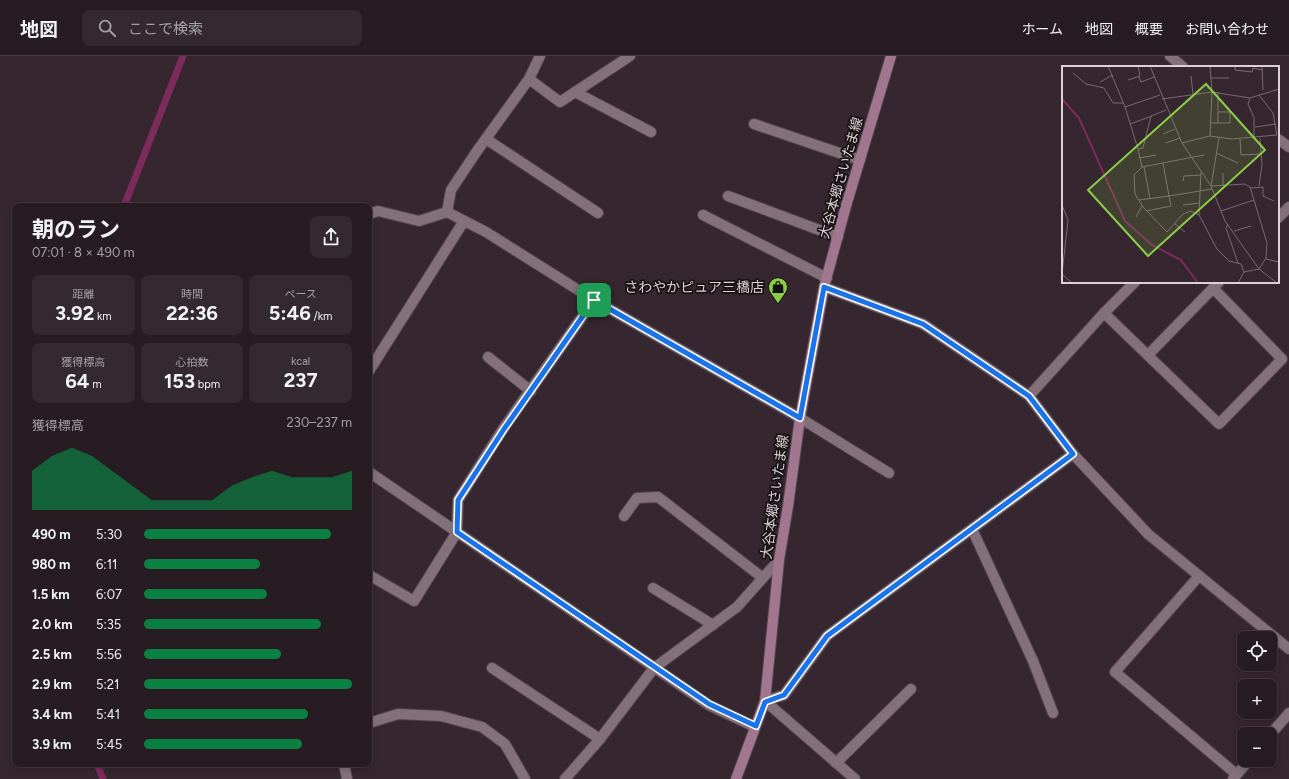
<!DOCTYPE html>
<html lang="ja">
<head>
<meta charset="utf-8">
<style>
	body { margin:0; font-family:Figtree,"Noto Sans JP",sans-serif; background:#342930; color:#f1f3f6; height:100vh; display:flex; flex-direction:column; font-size:15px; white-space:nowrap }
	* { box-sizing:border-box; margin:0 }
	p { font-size:13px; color:#a5a1a6 }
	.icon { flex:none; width:22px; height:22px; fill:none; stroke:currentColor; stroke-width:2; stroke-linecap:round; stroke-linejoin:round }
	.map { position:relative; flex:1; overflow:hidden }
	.details { position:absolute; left:12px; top:147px; width:360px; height:564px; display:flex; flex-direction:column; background:#281c23; border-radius:8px; box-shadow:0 2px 6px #0003,0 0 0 1px #443a41 }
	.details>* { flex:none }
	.fabs { position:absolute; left:1237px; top:575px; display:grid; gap:8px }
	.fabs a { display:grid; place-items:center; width:40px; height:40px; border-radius:8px; background:#281c23; box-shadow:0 2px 6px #0003,0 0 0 1px #443a41; font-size:20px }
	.pin { position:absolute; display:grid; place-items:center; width:34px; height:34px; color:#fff; margin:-17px; border-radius:8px; box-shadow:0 2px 6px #0006 }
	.round { display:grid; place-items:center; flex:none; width:42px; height:42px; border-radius:8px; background:#342930 }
	.summary { display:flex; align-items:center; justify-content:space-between; height:68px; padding:0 20px }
	h1 { font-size:22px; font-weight:700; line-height:30px }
	.stats { display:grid; grid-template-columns:repeat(3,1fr); gap:6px; height:68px; padding:4px 20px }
	.stats div { display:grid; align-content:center; border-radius:8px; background:#342930; text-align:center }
	.stats b { font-size:20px; font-weight:700 }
	.stats small { font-size:11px; font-weight:400 }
	.stats p { font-size:11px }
	.chart { height:112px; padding:8px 20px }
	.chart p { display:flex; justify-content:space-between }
	.chart svg { width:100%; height:72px; margin-top:4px; fill:#0b8043; opacity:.7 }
	ul { padding:0 20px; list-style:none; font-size:13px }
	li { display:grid; grid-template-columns:64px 48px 1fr; align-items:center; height:30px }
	li i { height:10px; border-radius:5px; background:#0b8043 }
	header { display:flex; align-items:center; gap:24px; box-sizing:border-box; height:56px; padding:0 20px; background:#281c23; border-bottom:1px solid #443a41 }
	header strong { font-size:19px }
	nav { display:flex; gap:22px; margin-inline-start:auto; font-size:14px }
	.search { width:280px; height:36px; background:#342930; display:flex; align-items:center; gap:10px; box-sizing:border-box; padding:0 14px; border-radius:8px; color:#a5a1a6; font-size:15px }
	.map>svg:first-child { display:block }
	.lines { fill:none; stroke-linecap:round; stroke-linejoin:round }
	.stream { stroke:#7d2a5d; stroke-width:7 }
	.service-casing { stroke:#52454c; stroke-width:12 }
	.minor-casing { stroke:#52454c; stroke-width:12 }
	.secondary-casing { stroke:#52454c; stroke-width:12 }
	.service { stroke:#83707a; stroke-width:10 }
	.minor { stroke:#83707a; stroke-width:10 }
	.secondary { stroke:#a2768e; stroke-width:10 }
	.route-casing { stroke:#fff; stroke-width:8 }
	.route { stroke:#1a73e8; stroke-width:5 }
	.labels { text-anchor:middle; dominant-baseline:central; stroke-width:3.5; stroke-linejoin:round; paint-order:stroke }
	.street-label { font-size:14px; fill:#dbd1d6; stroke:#191215 }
	.poi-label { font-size:14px; fill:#dbd1d6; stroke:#191215; text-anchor:end }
	.inset-river { fill:none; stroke:#7d2a5d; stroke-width:2 }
	.inset-road { fill:none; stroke:#786a72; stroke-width:1 }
	.view { fill:#8ace48; fill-opacity:0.15; stroke:#8ace48; stroke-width:2 }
	.inset-edge { fill:none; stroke:#dbd1d6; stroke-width:2 }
</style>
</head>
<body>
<header>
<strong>地図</strong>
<div class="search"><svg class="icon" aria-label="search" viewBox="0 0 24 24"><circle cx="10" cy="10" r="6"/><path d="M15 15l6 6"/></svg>ここで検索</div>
<nav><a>ホーム</a><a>地図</a><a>概要</a><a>お問い合わせ</a></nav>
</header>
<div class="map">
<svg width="1289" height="723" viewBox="0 0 1289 723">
	<rect width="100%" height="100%" fill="#36262f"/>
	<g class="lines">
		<g class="stream">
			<polyline points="124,150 183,0"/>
			<polyline points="97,708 103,723"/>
		</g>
		<g class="service-casing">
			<polyline id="service" points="703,159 827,222"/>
		</g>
		<g class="minor-casing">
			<g id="minor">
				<polyline points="630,0 560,46 529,23 477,95 451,134 447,156 486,176 594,244 800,362 889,417"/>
				<polyline points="1170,0 1183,11"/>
				<polyline points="529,23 540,0"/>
				<polyline points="575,36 651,76"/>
				<polyline points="754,68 860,104"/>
				<polyline points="486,83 598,157"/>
				<polyline points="1278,83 1289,91"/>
				<polyline points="728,140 838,181"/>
				<polyline points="369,158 378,155 419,165 447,156"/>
				<polyline points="1278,162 1289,151"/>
				<polyline points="824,231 923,268 1029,340 1073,398 1148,478 1289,593"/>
				<polyline points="594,244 503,373 458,444 457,476 709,649 755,671"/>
				<polyline points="1104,257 1219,368 1282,303 1213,232"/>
				<polyline points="1148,299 1219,226"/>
				<polyline points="488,301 531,335"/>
				<polyline points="369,315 464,165"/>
				<polyline points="1029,340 1104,257 1135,226"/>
				<polyline points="369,416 457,476 414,545 369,519"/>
				<polyline points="624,460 637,442 658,441 763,522"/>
				<polyline points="972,473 1033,605 1053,657"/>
				<polyline points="1199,520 1115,616 1236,718"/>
				<polyline points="653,532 713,569"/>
				<polyline points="492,612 600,683"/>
				<polyline points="369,667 398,658 441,660 482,671 505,688 525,723"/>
				<polyline points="1270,679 1289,657"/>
				<polyline points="836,707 911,633"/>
				<polyline points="344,708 347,723"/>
				<polyline points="565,723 600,683 654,612 737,551 779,504"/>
				<polyline points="855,723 765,645 784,639 827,580 1073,398"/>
				<polyline points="1233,723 1249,704"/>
			</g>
		</g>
		<g class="secondary-casing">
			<polyline id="secondary" points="736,723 765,645 779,504 788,450 800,362 824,231 846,150 891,0"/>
		</g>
		<use href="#service" class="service"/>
		<use href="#minor" class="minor"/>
		<use href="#secondary" class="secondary"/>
	</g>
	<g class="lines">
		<g class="route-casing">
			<polygon id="route" points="824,231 923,268 1029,340 1073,398 827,580 784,639 765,646 756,670 709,648 457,476 458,444 504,373 594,244 800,362"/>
		</g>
		<use href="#route" class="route"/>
	</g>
	<defs>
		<g id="shop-pin" transform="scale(1)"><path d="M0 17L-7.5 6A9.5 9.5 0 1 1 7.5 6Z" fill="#8ace48" stroke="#191215"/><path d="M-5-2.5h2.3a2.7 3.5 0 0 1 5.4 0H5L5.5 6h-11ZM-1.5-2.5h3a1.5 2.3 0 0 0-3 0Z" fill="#111"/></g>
	</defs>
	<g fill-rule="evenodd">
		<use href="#shop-pin" x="778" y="231"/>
	</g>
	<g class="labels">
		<g class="street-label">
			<text transform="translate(841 122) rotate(-74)">大谷本郷さいたま線</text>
			<text transform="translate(775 441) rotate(-82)">大谷本郷さいたま線</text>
		</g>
		<g class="poi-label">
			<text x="764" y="231">さわやかピュア三橋店</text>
		</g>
	</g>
	<g transform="translate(1062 10)">
		<rect width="217" height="217" fill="#36262f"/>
		<path class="inset-river" d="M0,33L17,52L63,155L90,179L119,194L136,217"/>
		<path class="inset-road" d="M46,0L63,41L98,29M88,0L120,77L149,120L163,155L197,203M148,0L150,26M173,0V4L190,6L191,2L200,4M200,0L201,24M11,7L24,18L42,22L51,37H61M129,10L131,28M77,11L79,16L92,11M149,12H167M66,14L78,10L76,0M38,16L51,9M188,32L186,38L192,52V72M100,33L150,26L188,32L217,23M63,41L76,83M104,44L89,50L81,82L76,83L80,101L142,89M148,57H168V46H156M156,57V26M68,58L90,50M193,61L214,58M101,68L113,63M148,70L150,26M157,72L149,120L183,118L188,121L205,177L204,192L197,203L215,217M178,73L179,89L198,88M104,77L118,72M120,77L148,70L170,73L215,69L211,47L197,29M154,87L176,97M77,92L94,89M101,97L107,130L150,123M80,101L72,109L73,128L81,141L105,166L121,148L129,145L137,149M82,101L88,133M139,106L137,149L155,183L167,195L179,198L182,206M121,115L122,110L139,109M161,120V107M197,120L200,99L198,72M189,122L201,121V130L212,135M77,134L107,130L109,140L84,145M0,139L6,154L0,208M121,139L137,137M159,145L192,134M74,151L80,140M113,158L123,166M166,158L164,162L176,197M172,165L189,160M204,193L217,196M0,208L10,217M176,217L182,206L197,203"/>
		<path class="view" d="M144,18L203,84L86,190L26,124Z"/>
		<rect width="217" height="217" class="inset-edge"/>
	</g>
</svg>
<div class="fabs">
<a><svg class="icon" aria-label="locate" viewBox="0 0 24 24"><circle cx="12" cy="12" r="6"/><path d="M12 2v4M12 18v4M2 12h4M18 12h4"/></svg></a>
<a>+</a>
<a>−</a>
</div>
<div class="pin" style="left:594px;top:244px;background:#1e9e55"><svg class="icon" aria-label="arrive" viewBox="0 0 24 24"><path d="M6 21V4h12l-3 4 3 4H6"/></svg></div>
<section class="details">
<div class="summary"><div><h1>朝のラン</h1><p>07:01 · 8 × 490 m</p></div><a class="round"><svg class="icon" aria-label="share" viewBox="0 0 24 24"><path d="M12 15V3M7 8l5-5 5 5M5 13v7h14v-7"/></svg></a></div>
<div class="stats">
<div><p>距離</p><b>3.92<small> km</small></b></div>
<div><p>時間</p><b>22:36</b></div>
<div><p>ペース</p><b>5:46<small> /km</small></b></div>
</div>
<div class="stats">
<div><p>獲得標高</p><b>64<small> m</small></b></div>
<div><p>心拍数</p><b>153<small> bpm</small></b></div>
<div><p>kcal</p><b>237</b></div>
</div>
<div class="chart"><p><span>獲得標高</span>230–237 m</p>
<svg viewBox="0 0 160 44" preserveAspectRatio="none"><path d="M0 44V20L10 11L20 6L30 11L40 20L50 29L60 38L70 38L80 38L90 38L100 29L110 24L120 20L130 24L140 24L150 24L160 20V44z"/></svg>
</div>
<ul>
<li><b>490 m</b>5:30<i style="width:90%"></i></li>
<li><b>980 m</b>6:11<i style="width:56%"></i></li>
<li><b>1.5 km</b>6:07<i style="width:59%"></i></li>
<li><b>2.0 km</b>5:35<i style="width:85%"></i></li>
<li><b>2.5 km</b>5:56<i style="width:66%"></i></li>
<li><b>2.9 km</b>5:21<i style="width:100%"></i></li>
<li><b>3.4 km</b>5:41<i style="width:79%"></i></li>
<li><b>3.9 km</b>5:45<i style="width:76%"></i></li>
</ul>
</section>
</div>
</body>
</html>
